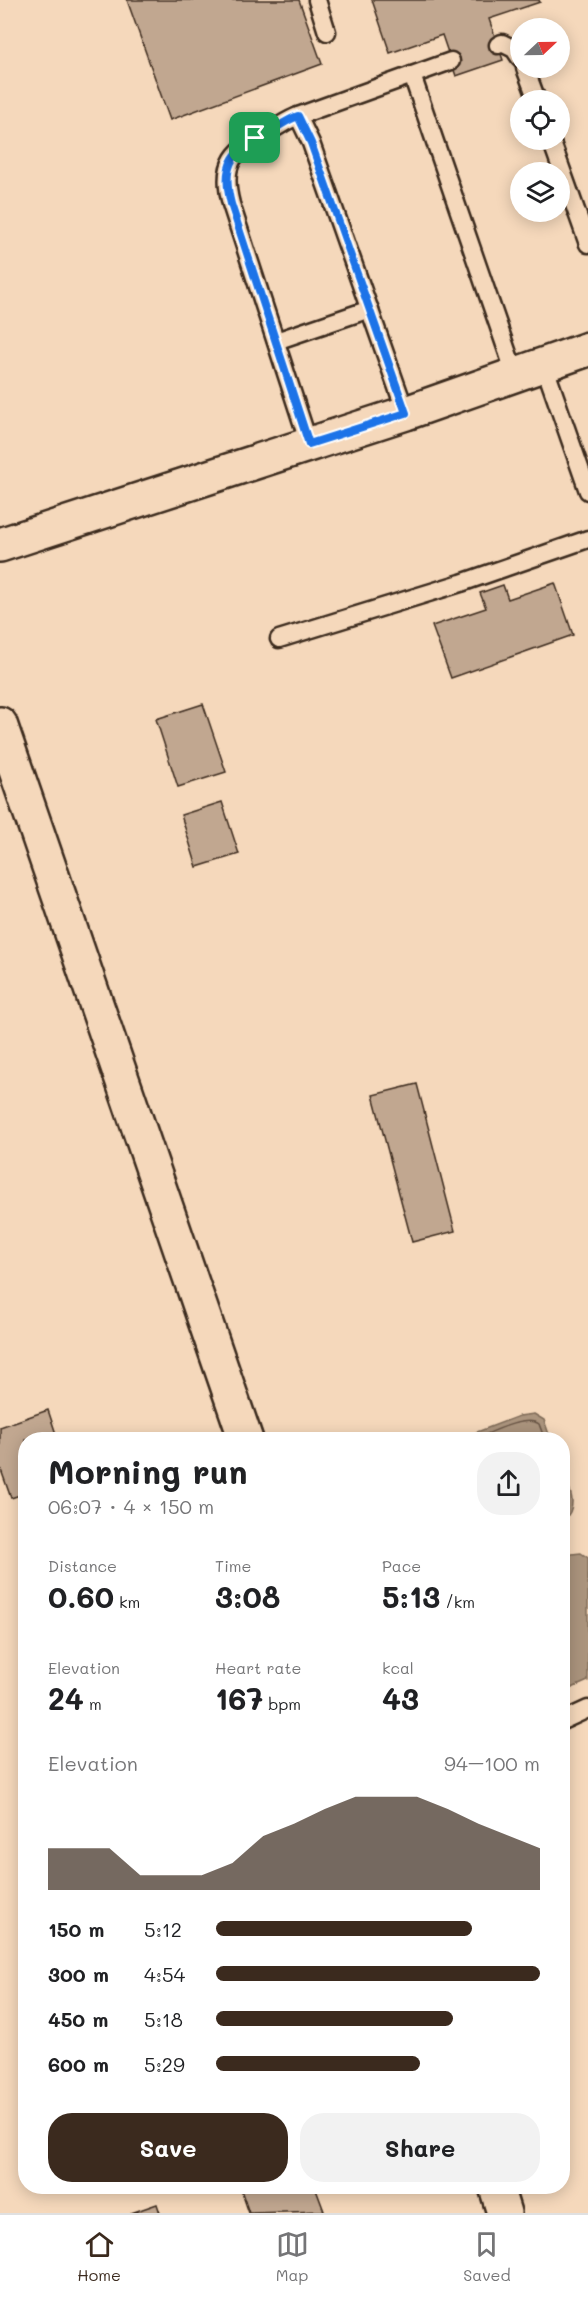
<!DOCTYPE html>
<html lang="en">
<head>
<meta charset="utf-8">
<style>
	body { margin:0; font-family:Mali,sans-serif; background:#f2f2f2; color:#202124; height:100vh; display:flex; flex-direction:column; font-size:22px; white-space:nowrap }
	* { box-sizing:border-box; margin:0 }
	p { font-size:20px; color:#757577 }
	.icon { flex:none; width:33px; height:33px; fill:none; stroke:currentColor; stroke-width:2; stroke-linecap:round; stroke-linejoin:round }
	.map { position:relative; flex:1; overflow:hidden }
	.panel { position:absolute; left:18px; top:1432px; width:552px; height:762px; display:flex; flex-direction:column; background:#fff; border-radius:24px; box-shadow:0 3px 15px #0003 }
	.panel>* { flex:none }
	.needle { width:39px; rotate:68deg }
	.controls { position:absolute; left:510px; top:18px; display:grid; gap:12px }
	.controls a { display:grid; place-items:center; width:60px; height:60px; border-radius:50%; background:#fff; box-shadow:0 3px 15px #0003; font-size:30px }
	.pin { position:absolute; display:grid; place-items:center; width:51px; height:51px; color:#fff; margin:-26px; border-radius:12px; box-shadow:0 3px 9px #0006 }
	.round { display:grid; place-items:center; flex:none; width:63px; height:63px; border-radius:24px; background:#f2f2f2 }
	.headline { display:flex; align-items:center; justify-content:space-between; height:102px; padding:0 30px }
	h1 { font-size:33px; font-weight:700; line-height:45px }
	.figures { display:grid; grid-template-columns:repeat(3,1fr); gap:9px; height:102px; padding:6px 30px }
	.figures div { display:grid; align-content:center }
	.figures b { font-size:30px; font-weight:700 }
	.figures small { font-size:16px; font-weight:400 }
	.figures p { font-size:16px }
	.chart { height:168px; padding:12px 30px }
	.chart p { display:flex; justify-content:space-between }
	.chart svg { width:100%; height:108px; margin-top:6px; fill:#3b2a1e; opacity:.7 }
	.button { display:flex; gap:12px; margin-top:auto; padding:12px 30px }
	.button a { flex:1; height:69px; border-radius:24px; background:#3b2a1e; color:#fff; font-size:24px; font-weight:700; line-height:69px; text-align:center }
	.button a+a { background:#f2f2f2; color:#202124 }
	ul { padding:0 30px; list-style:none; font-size:20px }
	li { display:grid; grid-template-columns:96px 72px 1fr; align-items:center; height:45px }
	li i { height:15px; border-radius:8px; background:#3b2a1e }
	.dock { display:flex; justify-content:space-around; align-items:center; height:84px; border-top:2px solid #e0e0e0; background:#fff; font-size:16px; color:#757577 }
	.dock a { display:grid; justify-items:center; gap:3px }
	.dock .on { color:#3b2a1e }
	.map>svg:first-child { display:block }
	.water { fill:#ab947d; stroke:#7e6a57; stroke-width:1.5 }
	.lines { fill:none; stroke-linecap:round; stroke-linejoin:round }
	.shore { stroke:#685444; stroke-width:1.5 }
	.building { fill:#c1a790; stroke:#3b2a1e; stroke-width:1.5 }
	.service-casing { stroke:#3b2a1e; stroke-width:21 }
	.minor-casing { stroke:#3b2a1e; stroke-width:38 }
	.service { stroke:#f5d8bb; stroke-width:16 }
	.minor { stroke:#f5d8bb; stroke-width:33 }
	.route-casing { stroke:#fff; stroke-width:12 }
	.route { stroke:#1a73e8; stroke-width:8 }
</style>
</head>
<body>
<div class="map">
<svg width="588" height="2213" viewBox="0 0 588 2213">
	<rect width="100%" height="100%" fill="#f5d8bb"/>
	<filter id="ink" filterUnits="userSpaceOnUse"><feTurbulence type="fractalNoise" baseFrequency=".0167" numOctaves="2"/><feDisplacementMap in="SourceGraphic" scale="12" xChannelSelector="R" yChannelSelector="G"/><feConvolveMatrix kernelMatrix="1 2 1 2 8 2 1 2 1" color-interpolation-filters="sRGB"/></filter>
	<g filter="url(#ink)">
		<g class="water">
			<polygon points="534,1414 544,1420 551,1440 456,1440 519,1416"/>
			<path d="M563,1471C569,1489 580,1506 563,1521Z"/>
			<polygon points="581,1553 588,1558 588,1681 563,1692 563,1555"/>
		</g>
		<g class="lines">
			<path class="shore" d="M473,1440C488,1434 525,1414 539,1424L545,1440"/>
		</g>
		<g class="building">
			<polygon points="127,0 299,0 322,64 170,120"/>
			<polygon points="372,0 539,0 540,2 489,19 503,60 456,76 442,35 390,53"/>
			<polygon points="555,583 573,635 451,678 432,626 486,608 480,593 503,585 508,599"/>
			<polygon points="203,704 226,772 178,787 156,719"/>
			<polygon points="222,802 239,854 197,867 181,815"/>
			<polygon points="417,1084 455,1231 412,1242 373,1095"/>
			<polygon points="48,1410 58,1440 26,1440 26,1493 11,1498 0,1467 0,1427"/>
			<polygon points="240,2187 315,2187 324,2211 249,2213"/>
			<polygon points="157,2204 160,2213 131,2213"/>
		</g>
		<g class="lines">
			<g class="service-casing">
				<g id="service">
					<polyline points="317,0 327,32"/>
					<polyline points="498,45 502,43 514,49 520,58"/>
					<polyline points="525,68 537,100"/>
					<polyline points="412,75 515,374"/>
					<polyline points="298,116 451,61"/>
					<polyline points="551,140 588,244"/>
					<polyline points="276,341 370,309"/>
					<polyline points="544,365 588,491"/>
					<path d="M309,444L231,204C220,162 234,150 270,131C280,126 287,120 298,116L311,143L406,413"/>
					<polyline points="279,639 461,583 588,539"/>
					<polyline points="562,1721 588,1709"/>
				</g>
			</g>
			<g class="minor-casing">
				<g id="minor">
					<polyline points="0,545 406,413 588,349"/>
					<polyline points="0,724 246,1440"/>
					<polyline points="496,2187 504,2213"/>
				</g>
			</g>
			<use href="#service" class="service"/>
			<use href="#minor" class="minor"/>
		</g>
	</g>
	<g class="lines" filter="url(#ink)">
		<g class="route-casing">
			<path id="route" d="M298,116L311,143L406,413L309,444L231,204C220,162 234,150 270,131C280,126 287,120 298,116Z"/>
		</g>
		<use href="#route" class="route"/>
	</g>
</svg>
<div class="controls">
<a><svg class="needle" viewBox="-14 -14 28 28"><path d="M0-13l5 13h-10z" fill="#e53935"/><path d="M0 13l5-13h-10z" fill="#757577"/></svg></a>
<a><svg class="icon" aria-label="locate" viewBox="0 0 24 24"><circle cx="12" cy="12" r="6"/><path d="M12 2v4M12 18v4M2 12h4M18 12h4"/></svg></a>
<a><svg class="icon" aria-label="layers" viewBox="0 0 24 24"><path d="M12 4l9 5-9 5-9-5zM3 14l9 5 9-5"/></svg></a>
</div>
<div class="pin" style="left:255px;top:138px;background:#1e9e55"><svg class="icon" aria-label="arrive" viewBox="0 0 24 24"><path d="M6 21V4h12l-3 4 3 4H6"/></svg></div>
<section class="panel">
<div class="headline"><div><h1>Morning run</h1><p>06:07 · 4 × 150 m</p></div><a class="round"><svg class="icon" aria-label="share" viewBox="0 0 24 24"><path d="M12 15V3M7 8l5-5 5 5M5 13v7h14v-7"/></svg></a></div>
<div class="figures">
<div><p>Distance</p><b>0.60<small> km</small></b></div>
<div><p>Time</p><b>3:08</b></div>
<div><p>Pace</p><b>5:13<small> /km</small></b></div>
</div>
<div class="figures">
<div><p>Elevation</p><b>24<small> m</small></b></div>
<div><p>Heart rate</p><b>167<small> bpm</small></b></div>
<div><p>kcal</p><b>43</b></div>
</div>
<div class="chart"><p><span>Elevation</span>94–100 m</p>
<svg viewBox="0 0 160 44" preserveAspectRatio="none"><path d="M0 44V27L10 27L20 27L30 38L40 38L50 38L60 33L70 22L80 17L90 11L100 6L110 6L120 6L130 11L140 17L150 22L160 27V44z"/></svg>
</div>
<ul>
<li><b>150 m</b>5:12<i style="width:79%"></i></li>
<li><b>300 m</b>4:54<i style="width:100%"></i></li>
<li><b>450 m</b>5:18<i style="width:73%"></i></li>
<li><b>600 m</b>5:29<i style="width:63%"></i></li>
</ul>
<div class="button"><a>Save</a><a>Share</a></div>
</section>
</div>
<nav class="dock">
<a class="on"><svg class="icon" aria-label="home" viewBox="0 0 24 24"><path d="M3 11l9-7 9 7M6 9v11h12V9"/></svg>Home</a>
<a><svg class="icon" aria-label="map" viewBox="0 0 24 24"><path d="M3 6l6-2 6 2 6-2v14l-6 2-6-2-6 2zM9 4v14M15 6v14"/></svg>Map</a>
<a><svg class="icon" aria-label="saved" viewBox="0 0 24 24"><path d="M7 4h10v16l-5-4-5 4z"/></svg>Saved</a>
</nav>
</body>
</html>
